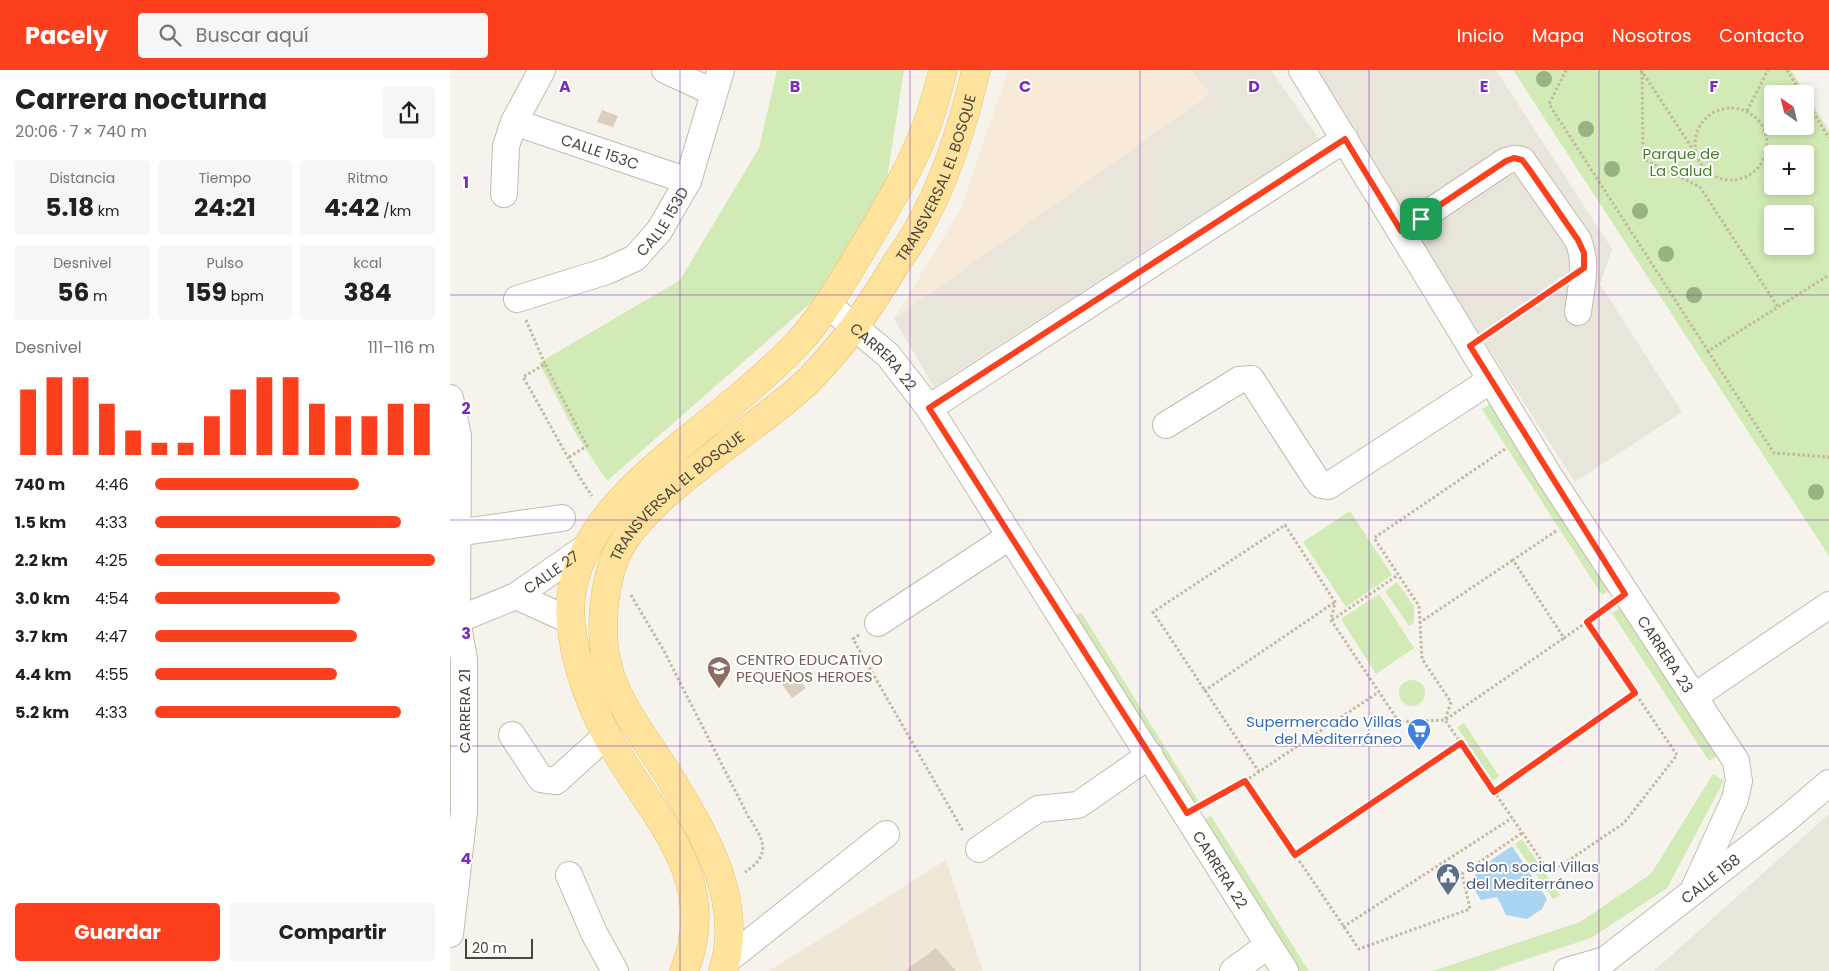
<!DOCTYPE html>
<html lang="es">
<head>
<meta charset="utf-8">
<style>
	body { margin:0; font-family:Poppins,sans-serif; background:#f6f6f6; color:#202124; height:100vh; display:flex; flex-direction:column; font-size:19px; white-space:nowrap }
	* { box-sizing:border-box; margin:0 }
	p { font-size:16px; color:#757577 }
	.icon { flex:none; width:28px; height:28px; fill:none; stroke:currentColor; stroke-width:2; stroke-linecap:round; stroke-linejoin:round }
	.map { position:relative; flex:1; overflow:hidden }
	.drawer { display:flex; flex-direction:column; background:#fff; width:450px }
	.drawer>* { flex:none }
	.needle { width:32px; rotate:325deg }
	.fabs { position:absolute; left:1314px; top:15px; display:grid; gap:10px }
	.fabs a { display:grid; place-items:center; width:50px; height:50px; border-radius:5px; background:#fff; box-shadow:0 2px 8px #0003; font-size:25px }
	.scale { position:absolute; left:15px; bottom:12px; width:68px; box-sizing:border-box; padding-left:5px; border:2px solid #4b4439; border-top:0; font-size:14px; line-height:18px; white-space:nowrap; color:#4b4439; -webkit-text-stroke:4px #fff; paint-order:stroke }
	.pin { position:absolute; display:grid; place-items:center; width:42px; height:42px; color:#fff; margin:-21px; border-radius:10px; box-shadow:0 2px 8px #0006 }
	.round { display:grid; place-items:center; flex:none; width:52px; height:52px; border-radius:5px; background:#f6f6f6 }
	.headline { display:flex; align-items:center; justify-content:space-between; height:85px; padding:0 15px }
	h1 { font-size:28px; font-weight:700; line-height:38px }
	.metrics { display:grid; grid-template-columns:repeat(3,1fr); gap:8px; height:85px; padding:5px 15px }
	.metrics div { display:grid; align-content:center; border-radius:5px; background:#f6f6f6; text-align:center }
	.metrics b { font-size:25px; font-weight:700 }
	.metrics small { font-size:14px; font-weight:400 }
	.metrics p { font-size:14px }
	.chart { height:140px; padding:10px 15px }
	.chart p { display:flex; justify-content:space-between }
	.chart svg { width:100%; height:90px; margin-top:5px; stroke:#fc3f1d; stroke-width:6 }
	.action { display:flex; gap:10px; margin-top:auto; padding:10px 15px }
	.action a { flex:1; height:58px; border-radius:5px; background:#fc3f1d; color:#fff; font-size:20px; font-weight:700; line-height:58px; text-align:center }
	.action a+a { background:#f6f6f6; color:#202124 }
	ul { padding:0 15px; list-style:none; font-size:16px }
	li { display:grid; grid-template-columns:80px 60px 1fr; align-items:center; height:38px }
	li i { height:12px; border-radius:6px; background:#fc3f1d }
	header { display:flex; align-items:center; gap:30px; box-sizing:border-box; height:70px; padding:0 25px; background:#fc3f1d; color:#fff }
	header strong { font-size:24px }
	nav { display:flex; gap:28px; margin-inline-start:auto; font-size:18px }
	.search { width:350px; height:45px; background:#f6f6f6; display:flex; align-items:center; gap:12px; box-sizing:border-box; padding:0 18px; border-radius:5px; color:#757577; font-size:19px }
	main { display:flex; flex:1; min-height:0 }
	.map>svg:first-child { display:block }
	.residential { fill:#eae5da }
	.commercial { fill:#f7ead8 }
	.education { fill:#efe8d6 }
	.green { fill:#d2eab5; fill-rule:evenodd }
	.water { fill:#a9d4f2 }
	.building { fill:#d8cfc1 }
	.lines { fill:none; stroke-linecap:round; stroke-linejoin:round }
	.minor-casing { stroke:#c2bbae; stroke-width:28 }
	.major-casing { stroke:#e6c16a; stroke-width:29 }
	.path { stroke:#c4b79f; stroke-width:3; stroke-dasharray:2.5 2.5; stroke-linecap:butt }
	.minor { stroke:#fff; stroke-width:26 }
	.major { stroke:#ffe39c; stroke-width:28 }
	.tree { fill:#97b381 }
	.route-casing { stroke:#fff; stroke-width:10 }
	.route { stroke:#fc3f1d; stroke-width:6 }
	.grid { fill:none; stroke:#7b2cbf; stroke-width:1; stroke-opacity:0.55 }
	.labels { text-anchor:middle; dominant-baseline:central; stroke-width:4; stroke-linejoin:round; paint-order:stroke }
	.street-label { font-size:15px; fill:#4b4439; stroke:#fff }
	.park-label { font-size:15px; fill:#4a7f2a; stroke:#fff }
	.education-label { font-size:15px; fill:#785e54; stroke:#fff; text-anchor:start }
	.shop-label { font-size:15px; fill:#366cbe; stroke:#fff; text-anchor:end }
	.service-label { font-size:15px; fill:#4e5e75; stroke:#fff; text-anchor:start }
	.grid-label { font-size:16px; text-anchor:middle; font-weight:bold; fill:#7b2cbf; stroke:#fff; stroke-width:4; stroke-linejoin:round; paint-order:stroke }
</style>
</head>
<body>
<header>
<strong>Pacely</strong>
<div class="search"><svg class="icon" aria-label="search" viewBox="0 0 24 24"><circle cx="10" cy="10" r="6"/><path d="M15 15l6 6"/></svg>Buscar aquí</div>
<nav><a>Inicio</a><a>Mapa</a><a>Nosotros</a><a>Contacto</a></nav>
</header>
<main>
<section class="drawer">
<div class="headline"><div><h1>Carrera nocturna</h1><p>20:06 · 7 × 740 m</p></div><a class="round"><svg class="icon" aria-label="share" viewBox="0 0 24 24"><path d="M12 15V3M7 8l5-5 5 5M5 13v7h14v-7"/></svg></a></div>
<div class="metrics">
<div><p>Distancia</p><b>5.18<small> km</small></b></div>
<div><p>Tiempo</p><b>24:21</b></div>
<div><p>Ritmo</p><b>4:42<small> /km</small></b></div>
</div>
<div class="metrics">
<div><p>Desnivel</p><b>56<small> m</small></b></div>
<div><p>Pulso</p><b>159<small> bpm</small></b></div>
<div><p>kcal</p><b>384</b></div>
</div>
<div class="chart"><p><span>Desnivel</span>111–116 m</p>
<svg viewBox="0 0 160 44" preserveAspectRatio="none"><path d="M5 44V12M15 44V6M25 44V6M35 44V19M45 44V32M55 44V38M65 44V38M75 44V25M85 44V12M95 44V6M105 44V6M115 44V19M125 44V25M135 44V25M145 44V19M155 44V19"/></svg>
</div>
<ul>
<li><b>740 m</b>4:46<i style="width:73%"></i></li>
<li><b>1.5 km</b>4:33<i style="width:88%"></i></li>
<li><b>2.2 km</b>4:25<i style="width:100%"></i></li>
<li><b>3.0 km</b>4:54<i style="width:66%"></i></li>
<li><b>3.7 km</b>4:47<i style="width:72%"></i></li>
<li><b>4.4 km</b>4:55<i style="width:65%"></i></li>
<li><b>5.2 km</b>4:33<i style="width:88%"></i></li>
</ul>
<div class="action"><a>Guardar</a><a>Compartir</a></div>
</section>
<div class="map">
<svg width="1379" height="901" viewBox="0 0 1379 901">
	<rect width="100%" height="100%" fill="#f6f3ec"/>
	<g class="residential">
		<polygon points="742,0 821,0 869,69 484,317 444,249 759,24"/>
		<polygon points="859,0 1046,0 1162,179 1150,214 1232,342 1125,412"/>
		<polygon points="1379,744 1379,901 1204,901"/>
	</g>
	<polygon class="commercial" points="558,0 742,0 760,24 444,249 512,137"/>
	<polygon class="education" points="496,790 533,901 319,901"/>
	<g class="green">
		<polygon points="327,0 454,0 436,115 371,224 157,411 126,364 89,293 230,210 309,78"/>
		<path d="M1063,0H1341L1379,61V486ZM1322,24H1355V56H1322ZM1322,84H1355V116H1322ZM1322,144H1355V176H1322Z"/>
		<polygon points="1040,334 1161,519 1152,525 1032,339"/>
		<polygon points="900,441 942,505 896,537 853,472"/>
		<polygon points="947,512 964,536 964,552 959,556 935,521"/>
		<polygon points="929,524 964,578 926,604 891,549"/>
		<polygon points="1170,538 1267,686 1259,691 1162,543"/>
		<polygon points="631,542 749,732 742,737 623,547"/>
		<circle cx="962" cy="623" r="13"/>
		<polygon points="1014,653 1049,706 1043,711 1007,657"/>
		<polygon points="1263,704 1274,711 1217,818 1141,868 1041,901 983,901 1130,852 1201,804"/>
		<polygon points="761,746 859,901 849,901 753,751"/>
		<polygon points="1072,769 1110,825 1103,829 1065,774"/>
	</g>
	<polygon class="water" points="1062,776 1097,829 1092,839 1077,849 1056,845 1047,827 1031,830 1020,813 1031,797"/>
	<g class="building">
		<polygon points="152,40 168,46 163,57 147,52"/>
		<polygon points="344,605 356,618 342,628 331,613"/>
		<polygon points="486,878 506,901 455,901"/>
	</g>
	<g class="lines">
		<g class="minor-casing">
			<g id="minor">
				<polyline points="215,0 263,22"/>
				<path id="s1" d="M852,0L1100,407L1286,691L1289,711L1285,729L1244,819"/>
				<path id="s2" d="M64,52L238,111"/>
				<polyline points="54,124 56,76 64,52 92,0"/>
				<path d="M951,161L1056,91L1064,89L1072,90L1128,170C1138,194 1131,217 1128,242"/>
				<path id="s3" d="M67,229L157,201L185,188L209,161L238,111L271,0"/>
				<path id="s4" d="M378,235L438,285L479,338L835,901"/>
				<polyline points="0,328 8,366 7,550 14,589 14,742 0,864"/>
				<polyline points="479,338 895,69"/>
				<polyline points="716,355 789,310 801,309 866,409 871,415 878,416 1041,310"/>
				<polyline points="6,463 112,448"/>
				<polyline points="66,526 119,550"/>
				<path id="s5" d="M7,550L66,526L135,478"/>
				<polyline points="428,553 559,467"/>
				<polyline points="1245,626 1379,535"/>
				<polyline points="62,665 91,709 106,711 157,665"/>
				<polyline points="529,779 588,739 628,735 700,685"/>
				<polyline points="119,805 144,863 165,901"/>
				<polyline points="276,891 436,764"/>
				<polyline points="783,901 817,876"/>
				<polyline points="1117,901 1155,890"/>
				<path id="s6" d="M1141,901L1334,751L1379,713"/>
			</g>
		</g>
		<g class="major-casing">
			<g id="major">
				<path d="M234,901C274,805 196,740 156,664C142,637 131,608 125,579C121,557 118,537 123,515C138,449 195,405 244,364C279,336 314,308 345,276C370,250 388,219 406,189C433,144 463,97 480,46C485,31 489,15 493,0"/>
				<path id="s7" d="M273,901C295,830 254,764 219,706C198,672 173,643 160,604C149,571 152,527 163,493C184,429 306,361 357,312C393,276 421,236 447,192C454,182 461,172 467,161C496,111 513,56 526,0"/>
			</g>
		</g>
		<g class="path">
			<polyline points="1116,0 1099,34 1258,281 1379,205"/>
			<polyline points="1191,0 1244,81"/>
			<polyline points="1337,0 1352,24"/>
			<polyline points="1192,2 1193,89 1250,117 1328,237"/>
			<polyline points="1355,29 1379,68"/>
			<circle cx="1281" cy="74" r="36"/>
			<polyline points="1297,41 1318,0"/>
			<polyline points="76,250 95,294"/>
			<polyline points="1039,263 1106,217"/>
			<polyline points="1258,281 1324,383 1379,387"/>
			<polyline points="1055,379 924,468 969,536 972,589 1001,632 995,650 1100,803 1174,753 1227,685 1137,552"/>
			<path d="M119,387L137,376L95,294L73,307C96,346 116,388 142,426"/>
			<polyline points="1106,461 1063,490 1114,568 1156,538"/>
			<path d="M181,525L214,581L298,746C313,769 323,784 295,802"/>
			<polyline points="882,550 948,505"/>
			<polyline points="969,553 1063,490"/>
			<polyline points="409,565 403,569 513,761"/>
			<polyline points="754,621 885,532"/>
			<polyline points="809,702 703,542 835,455 885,532 881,550 949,652 995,650 1114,568"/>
			<polyline points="795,711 929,622"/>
			<polyline points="1044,722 1185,623"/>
			<polyline points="757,732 795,711 909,879 1020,839 1012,804 1072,763"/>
			<polyline points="845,785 1011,673"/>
			<polyline points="893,857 1062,748"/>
		</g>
		<use href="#minor" class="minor"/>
		<use href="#major" class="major"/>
	</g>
	<g class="tree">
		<circle cx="1094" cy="9" r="8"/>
		<circle cx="1136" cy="59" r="8"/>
		<circle cx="1162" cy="99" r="8"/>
		<circle cx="1190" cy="141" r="8"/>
		<circle cx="1216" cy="184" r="8"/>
		<circle cx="1244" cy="225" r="8"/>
		<circle cx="1366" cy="422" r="8"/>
	</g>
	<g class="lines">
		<g class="route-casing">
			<polygon id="route" points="895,69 951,161 1056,91 1064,88 1072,90 1079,99 1128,170 1134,183 1134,198 1020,276 1175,524 1137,552 1185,623 1044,722 1011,673 845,785 795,711 737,743 479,338"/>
		</g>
		<use href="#route" class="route"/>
	</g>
	<path class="grid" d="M230,0V901M460,0V901M690,0V901M919,0V901M1149,0V901M0,225H1379M0,450H1379M0,676H1379"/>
	<defs>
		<g id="school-pin" transform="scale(1.25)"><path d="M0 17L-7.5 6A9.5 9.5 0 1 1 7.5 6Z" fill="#8d6e63" stroke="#fff"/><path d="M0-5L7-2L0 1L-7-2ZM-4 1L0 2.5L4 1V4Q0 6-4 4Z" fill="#fff"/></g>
		<g id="supermarket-pin" transform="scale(1.25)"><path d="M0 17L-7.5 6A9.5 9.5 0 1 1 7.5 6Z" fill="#3f7fe0" stroke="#fff"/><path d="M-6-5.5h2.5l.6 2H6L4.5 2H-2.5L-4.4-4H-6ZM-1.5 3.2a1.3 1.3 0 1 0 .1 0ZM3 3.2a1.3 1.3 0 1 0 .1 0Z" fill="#fff"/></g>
		<g id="civic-pin" transform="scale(1.25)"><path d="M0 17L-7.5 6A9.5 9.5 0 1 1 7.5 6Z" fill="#5c6f8a" stroke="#fff"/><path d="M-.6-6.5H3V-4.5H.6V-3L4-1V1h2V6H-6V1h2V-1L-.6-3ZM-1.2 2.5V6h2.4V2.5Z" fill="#fff"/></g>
	</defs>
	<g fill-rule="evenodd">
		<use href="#school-pin" x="269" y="598"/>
		<use href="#supermarket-pin" x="969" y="660"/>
		<use href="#civic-pin" x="998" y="805"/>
	</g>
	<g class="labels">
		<g class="street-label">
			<text stroke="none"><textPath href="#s2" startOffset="91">CALLE 153C</textPath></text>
			<text stroke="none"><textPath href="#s7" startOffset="952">TRANSVERSAL EL BOSQUE</textPath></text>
			<text stroke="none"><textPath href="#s3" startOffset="171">CALLE 153D</textPath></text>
			<text stroke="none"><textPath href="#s4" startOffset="76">CARRERA 22</textPath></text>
			<text stroke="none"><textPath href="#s7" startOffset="534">TRANSVERSAL EL BOSQUE</textPath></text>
			<text stroke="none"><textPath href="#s5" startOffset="106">CALLE 27</textPath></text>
			<text stroke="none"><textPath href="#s1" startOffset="688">CARRERA 23</textPath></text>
			<text transform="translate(14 641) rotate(-90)">CARRERA 21</text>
			<text stroke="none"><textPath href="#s4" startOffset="691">CARRERA 22</textPath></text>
			<text stroke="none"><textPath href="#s6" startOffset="151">CALLE 158</textPath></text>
		</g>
		<g class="park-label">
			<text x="1231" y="83">Parque de<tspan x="1231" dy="17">La Salud</tspan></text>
		</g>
		<g class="education-label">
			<text x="286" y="589">CENTRO EDUCATIVO<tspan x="286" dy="17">PEQUEÑOS HEROES</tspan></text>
		</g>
		<g class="shop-label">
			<text x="952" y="651">Supermercado Villas<tspan x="952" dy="17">del Mediterráneo</tspan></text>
		</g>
		<g class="service-label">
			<text x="1016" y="796">Salon social Villas<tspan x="1016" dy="17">del Mediterráneo</tspan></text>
		</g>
	</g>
	<g class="grid-label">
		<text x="115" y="22">A</text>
		<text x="345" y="22">B</text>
		<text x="575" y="22">C</text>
		<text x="804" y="22">D</text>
		<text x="1034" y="22">E</text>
		<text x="1264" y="22">F</text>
		<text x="16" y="118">1</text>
		<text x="16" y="344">2</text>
		<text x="16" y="569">3</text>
		<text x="16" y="794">4</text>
	</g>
</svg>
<div class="fabs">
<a><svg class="needle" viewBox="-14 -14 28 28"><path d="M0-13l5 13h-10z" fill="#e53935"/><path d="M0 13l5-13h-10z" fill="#757577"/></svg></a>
<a>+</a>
<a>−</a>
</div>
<div class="scale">20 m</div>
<div class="pin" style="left:971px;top:149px;background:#1e9e55"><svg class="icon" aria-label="arrive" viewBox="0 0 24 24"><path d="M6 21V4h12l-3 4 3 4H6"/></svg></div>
</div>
</main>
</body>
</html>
